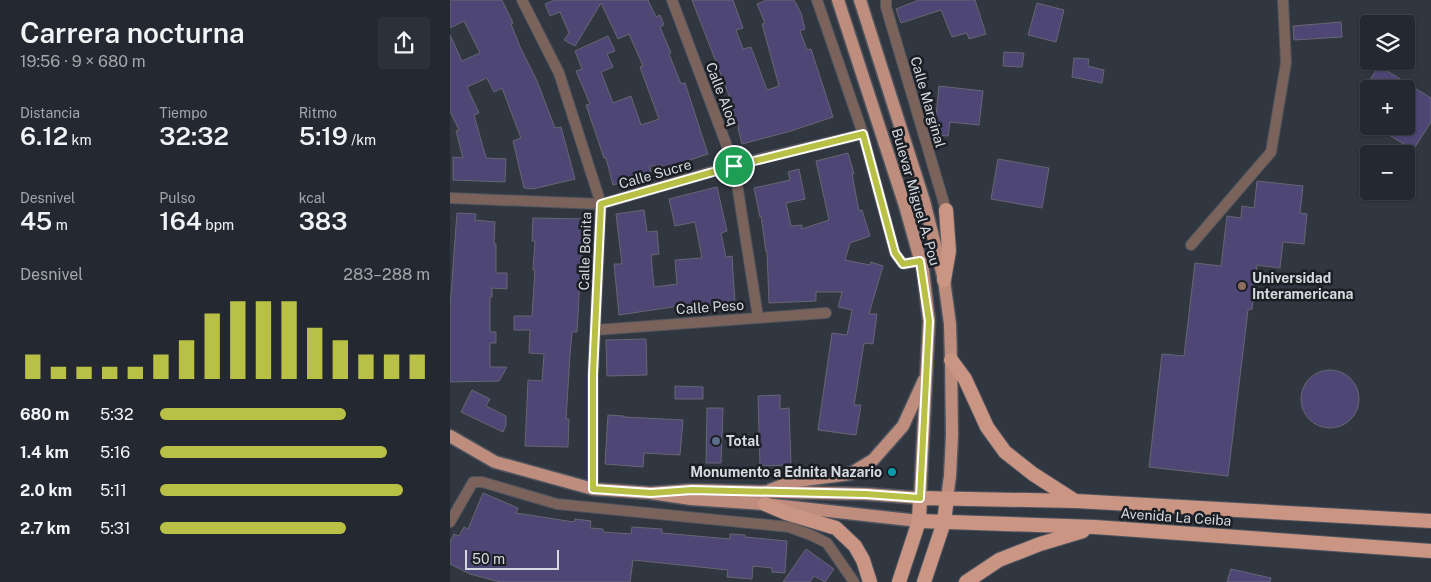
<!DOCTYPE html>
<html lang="es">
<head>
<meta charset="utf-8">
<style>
	body { margin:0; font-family:"Public Sans",sans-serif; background:#2c3139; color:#f1f3f6; height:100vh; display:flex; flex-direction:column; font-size:19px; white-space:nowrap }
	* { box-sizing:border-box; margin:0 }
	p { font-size:16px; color:#a3a6ab }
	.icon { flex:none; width:28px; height:28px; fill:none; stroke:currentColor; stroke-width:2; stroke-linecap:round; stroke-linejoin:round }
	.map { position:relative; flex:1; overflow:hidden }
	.drawer { display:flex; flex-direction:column; background:#242931; width:450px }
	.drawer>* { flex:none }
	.tools { position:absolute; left:910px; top:15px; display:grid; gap:10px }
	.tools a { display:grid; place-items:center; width:55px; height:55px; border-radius:5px; background:#242931; box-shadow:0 1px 4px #0004,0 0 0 1px #41454d; font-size:25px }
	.scale { position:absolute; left:15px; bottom:12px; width:94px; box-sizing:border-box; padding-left:5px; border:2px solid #d5d9e0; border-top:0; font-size:14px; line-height:18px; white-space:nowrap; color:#d5d9e0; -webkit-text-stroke:4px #1b1e23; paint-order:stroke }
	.pin { position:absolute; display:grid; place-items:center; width:42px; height:42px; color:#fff; margin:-21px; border:2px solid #fff; border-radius:50%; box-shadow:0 1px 5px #0007 }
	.round { display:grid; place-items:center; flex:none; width:52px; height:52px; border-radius:5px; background:#2c3139 }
	.headline { display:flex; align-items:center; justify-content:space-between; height:85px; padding:0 20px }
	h1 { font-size:28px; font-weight:600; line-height:38px }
	.figures { display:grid; grid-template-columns:repeat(3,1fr); gap:8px; height:85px; padding:5px 20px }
	.figures div { display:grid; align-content:center }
	.figures b { font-size:25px; font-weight:600 }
	.figures small { font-size:14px; font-weight:400 }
	.figures p { font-size:14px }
	.chart { height:140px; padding:10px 20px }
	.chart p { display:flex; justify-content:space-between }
	.chart svg { width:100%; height:90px; margin-top:5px; stroke:#b9c046; stroke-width:6 }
	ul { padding:0 20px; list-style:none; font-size:16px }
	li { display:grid; grid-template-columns:80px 60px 1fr; align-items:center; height:38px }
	li i { height:12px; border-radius:6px; background:#b9c046 }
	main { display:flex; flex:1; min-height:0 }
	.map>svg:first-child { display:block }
	.building { fill:#4e4674; stroke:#676672 }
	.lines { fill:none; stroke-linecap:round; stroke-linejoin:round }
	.minor-casing { stroke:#4e545e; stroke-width:12 }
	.primary-casing { stroke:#4e545e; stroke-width:15 }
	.trunk-casing { stroke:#4e545e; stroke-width:16 }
	.minor { stroke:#7b635b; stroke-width:10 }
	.primary { stroke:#be8d7d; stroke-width:12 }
	.trunk { stroke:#cb9584; stroke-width:14 }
	.route-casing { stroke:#fff; stroke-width:10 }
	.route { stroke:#b9c046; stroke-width:6 }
	.education-dot { fill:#8d6e63; stroke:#1b1e23; stroke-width:2 }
	.service-dot { fill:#5c6f8a; stroke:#1b1e23; stroke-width:2 }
	.culture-dot { fill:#0f9aa8; stroke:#1b1e23; stroke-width:2 }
	.labels { text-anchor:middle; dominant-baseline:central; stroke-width:5; stroke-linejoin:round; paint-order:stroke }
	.street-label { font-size:14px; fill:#d5d9e0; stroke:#1b1e23 }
	.poi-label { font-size:14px; font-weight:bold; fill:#d5d9e0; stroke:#1b1e23; text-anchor:start }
</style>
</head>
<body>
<main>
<section class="drawer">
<div class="headline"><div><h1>Carrera nocturna</h1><p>19:56 · 9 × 680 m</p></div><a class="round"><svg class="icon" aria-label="share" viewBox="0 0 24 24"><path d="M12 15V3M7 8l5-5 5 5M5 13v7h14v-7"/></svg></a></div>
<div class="figures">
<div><p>Distancia</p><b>6.12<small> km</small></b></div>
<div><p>Tiempo</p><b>32:32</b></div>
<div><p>Ritmo</p><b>5:19<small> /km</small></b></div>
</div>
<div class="figures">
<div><p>Desnivel</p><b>45<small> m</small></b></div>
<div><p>Pulso</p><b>164<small> bpm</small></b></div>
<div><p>kcal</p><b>383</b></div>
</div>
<div class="chart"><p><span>Desnivel</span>283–288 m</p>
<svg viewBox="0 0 160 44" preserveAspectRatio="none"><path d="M5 44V32M15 44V38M25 44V38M35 44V38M45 44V38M55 44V32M65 44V25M75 44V12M85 44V6M95 44V6M105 44V6M115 44V19M125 44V25M135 44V32M145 44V32M155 44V32"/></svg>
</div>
<ul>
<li><b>680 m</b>5:32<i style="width:69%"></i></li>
<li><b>1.4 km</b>5:16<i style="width:84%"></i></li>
<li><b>2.0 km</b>5:11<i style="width:90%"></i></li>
<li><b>2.7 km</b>5:31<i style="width:69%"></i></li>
</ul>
</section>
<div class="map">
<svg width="981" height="582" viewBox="0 0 981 582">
	<rect width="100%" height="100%" fill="#303741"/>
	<g class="building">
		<polygon points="0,0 52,0 63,23 61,24 71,49 87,81 105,128 111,127 125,179 83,189 74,188 63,141 71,138 52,88 44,92 37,78 17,87 29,113 24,115 36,158 56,159 55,182 3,180 3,157 13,158 6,131 9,130 0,111 0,35 12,61 30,53 14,21 0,28"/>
		<polygon points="105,0 198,0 206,17 210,15 214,25 210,27 221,53 219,54 231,84 235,83 258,154 213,169 212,165 200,166 201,174 163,185 156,158 154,158 136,105 140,104 126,71 132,69 125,51 158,36 165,51 157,54 163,67 151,72 163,103 181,96 191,125 209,119 190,67 193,66 179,34 168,39 151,3 125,46 114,40 119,33 110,12 100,16 95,4"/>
		<polygon points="242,0 283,0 293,28 286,30 293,49 301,47 317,90 329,86 312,24 315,23 307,4 317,0 344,0 351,13 355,29 350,31 357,50 361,49 383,117 341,131 292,144 288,128 289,128 279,99 280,98"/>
		<polygon points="469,0 525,0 536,34 519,39 517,33 502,37 491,10 451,23 446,9"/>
		<polygon points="587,3 614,10 606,42 578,35"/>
		<polygon points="891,22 892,37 844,40 843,26"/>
		<polygon points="554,52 574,53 572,67 553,66"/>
		<polygon points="624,58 639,59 638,66 654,70 652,83 622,77"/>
		<polygon points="929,66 981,98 981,122 963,150 925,126 956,126 956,89 914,89"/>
		<polygon points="489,86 533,91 529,125 500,122 498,136 484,135"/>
		<polygon points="398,153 404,174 402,174 409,211 412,210 420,236 400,243 395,260 420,265 421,262 433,266 419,314 427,314 423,344 414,343 404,405 411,405 406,435 368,430 382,333 397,335 402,310 388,307 392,292 366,292 366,301 319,303 317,251 316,252 311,216 310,217 304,188 340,180 338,172 349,169 355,199 336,203 341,226 352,225 352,229 379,220 366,161"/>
		<polygon points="548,159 599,168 592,208 541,199"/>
		<polygon points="807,181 853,186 850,213 857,214 854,244 833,242 830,268 807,265 802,309 798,310 778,476 699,467 712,354 734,356 745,263 771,266 777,216 791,218 792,206 804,208"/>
		<polygon points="267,187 277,231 271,233 276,257 282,256 285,304 229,308 229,306 169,315 164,264 172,264 166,214 194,210 197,232 207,231 209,254 201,255 204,287 227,284 225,260 252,258 245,222 225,226 219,199"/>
		<polygon points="7,213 26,214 25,220 45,222 44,244 46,244 46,273 57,273 57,289 42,288 42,297 40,297 40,332 46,332 46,343 40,343 40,367 57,367 49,381 0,382 0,308"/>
		<polygon points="83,218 136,219 135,242 132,242 127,332 122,332 120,355 116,419 119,419 118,447 75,446 78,380 92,381 94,354 79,353 80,330 64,330 64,316 82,316 85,270 83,270 85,241 82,241"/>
		<polygon points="196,339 197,375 157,376 156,340"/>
		<circle cx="880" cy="399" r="29"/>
		<polygon points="225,386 253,387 253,399 225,399"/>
		<polygon points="22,390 40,399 36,406 56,416 56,425 53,432 11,412"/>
		<polygon points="330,395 330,409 339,408 341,465 310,466 308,396"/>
		<polygon points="257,408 273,408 271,463 256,463"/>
		<polygon points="158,415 174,416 174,417 233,420 230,455 194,453 193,467 155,464"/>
		<polygon points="33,493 68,508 66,513 124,522 125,519 141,521 140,528 153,529 153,532 181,534 182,527 212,529 212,533 280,539 280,534 295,535 295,537 337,541 335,573 322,572 322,568 303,566 302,579 277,577 278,570 183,560 180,582 50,582 20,574 0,564 0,542 4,534 9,536 14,527 18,529"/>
		<polygon points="356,549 384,569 375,582 364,576 360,582 333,582"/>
		<polygon points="781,569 821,578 820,582 777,582"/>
	</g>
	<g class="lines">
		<g class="minor-casing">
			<g id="minor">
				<polyline points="72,0 109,73 151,204 143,375 143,489"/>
				<polyline points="222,0 284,165 308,317"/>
				<polyline points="367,0 413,134 445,253 453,264 470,261"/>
				<polyline points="436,0 436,7 496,210"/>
				<polyline points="0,198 151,204 284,165 413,134"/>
				<polyline points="741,245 821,152 836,63 833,0"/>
				<polyline points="146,330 376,313"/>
				<polyline points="0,522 23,482 32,482 107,504 339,527 361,535 377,543 404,582"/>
			</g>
		</g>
		<g class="primary-casing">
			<g id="primary">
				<polyline points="410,0 474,201 494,280 500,324 501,360 502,435 500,476 497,498"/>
				<polyline points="0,436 45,462 143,489 201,493 241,499 315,504 469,521"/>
				<polyline points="320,490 340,482 400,474 423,460 453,426 474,380"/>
				<polyline points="201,493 242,490 416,494 470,498 479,321 473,270 455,206 388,0"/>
			</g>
		</g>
		<g class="trunk-casing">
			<g id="trunk">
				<polyline points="494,280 499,251 496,210"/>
				<polyline points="501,360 515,379 537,427 555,452 583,474 625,501"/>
				<polyline points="315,504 336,513 386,528 405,546 413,560 420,582"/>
				<polyline points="469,521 645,527 981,551"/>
				<polyline points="449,582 469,521 470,498 626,501 981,521"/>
				<polyline points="474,582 494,522 497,498"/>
				<polyline points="516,582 549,560 590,544 633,531"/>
			</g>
		</g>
		<use href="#minor" class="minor"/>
		<use href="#primary" class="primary"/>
		<use href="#trunk" class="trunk"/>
	</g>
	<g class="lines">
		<g class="route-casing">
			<polygon id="route" points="413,134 445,253 453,264 470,261 479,321 470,498 416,494 242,490 201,493 143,489 143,374 151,204 284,166"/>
		</g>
		<use href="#route" class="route"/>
	</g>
	<circle class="education-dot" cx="792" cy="286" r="5"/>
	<circle class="service-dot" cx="266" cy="441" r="5"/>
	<circle class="culture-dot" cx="442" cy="472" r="5"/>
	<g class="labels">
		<g class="street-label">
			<text transform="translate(272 94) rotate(69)">Calle Aloq</text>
			<text transform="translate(478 102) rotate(74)">Calle Marginal</text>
			<text transform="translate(205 174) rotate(-16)">Calle Sucre</text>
			<text transform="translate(466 197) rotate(74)">Bulevar Miguel A. Pou</text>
			<text transform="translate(135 251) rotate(-88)">Calle Bonita</text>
			<text transform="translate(260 307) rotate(-4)">Calle Peso</text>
			<text transform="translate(726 517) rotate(4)">Avenida La Ceiba</text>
		</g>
		<g class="poi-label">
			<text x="802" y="278">Universidad<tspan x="802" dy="16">Interamericana</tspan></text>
			<text x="276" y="441">Total</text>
			<text x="432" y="472" text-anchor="end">Monumento a Ednita Nazario</text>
		</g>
	</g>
</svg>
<div class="tools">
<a><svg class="icon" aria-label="layers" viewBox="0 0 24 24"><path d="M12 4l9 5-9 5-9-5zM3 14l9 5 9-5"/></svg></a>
<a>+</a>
<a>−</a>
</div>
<div class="scale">50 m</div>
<div class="pin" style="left:284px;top:166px;background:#1e9e55"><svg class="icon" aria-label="arrive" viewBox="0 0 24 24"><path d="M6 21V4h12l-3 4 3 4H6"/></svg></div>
</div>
</main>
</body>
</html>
